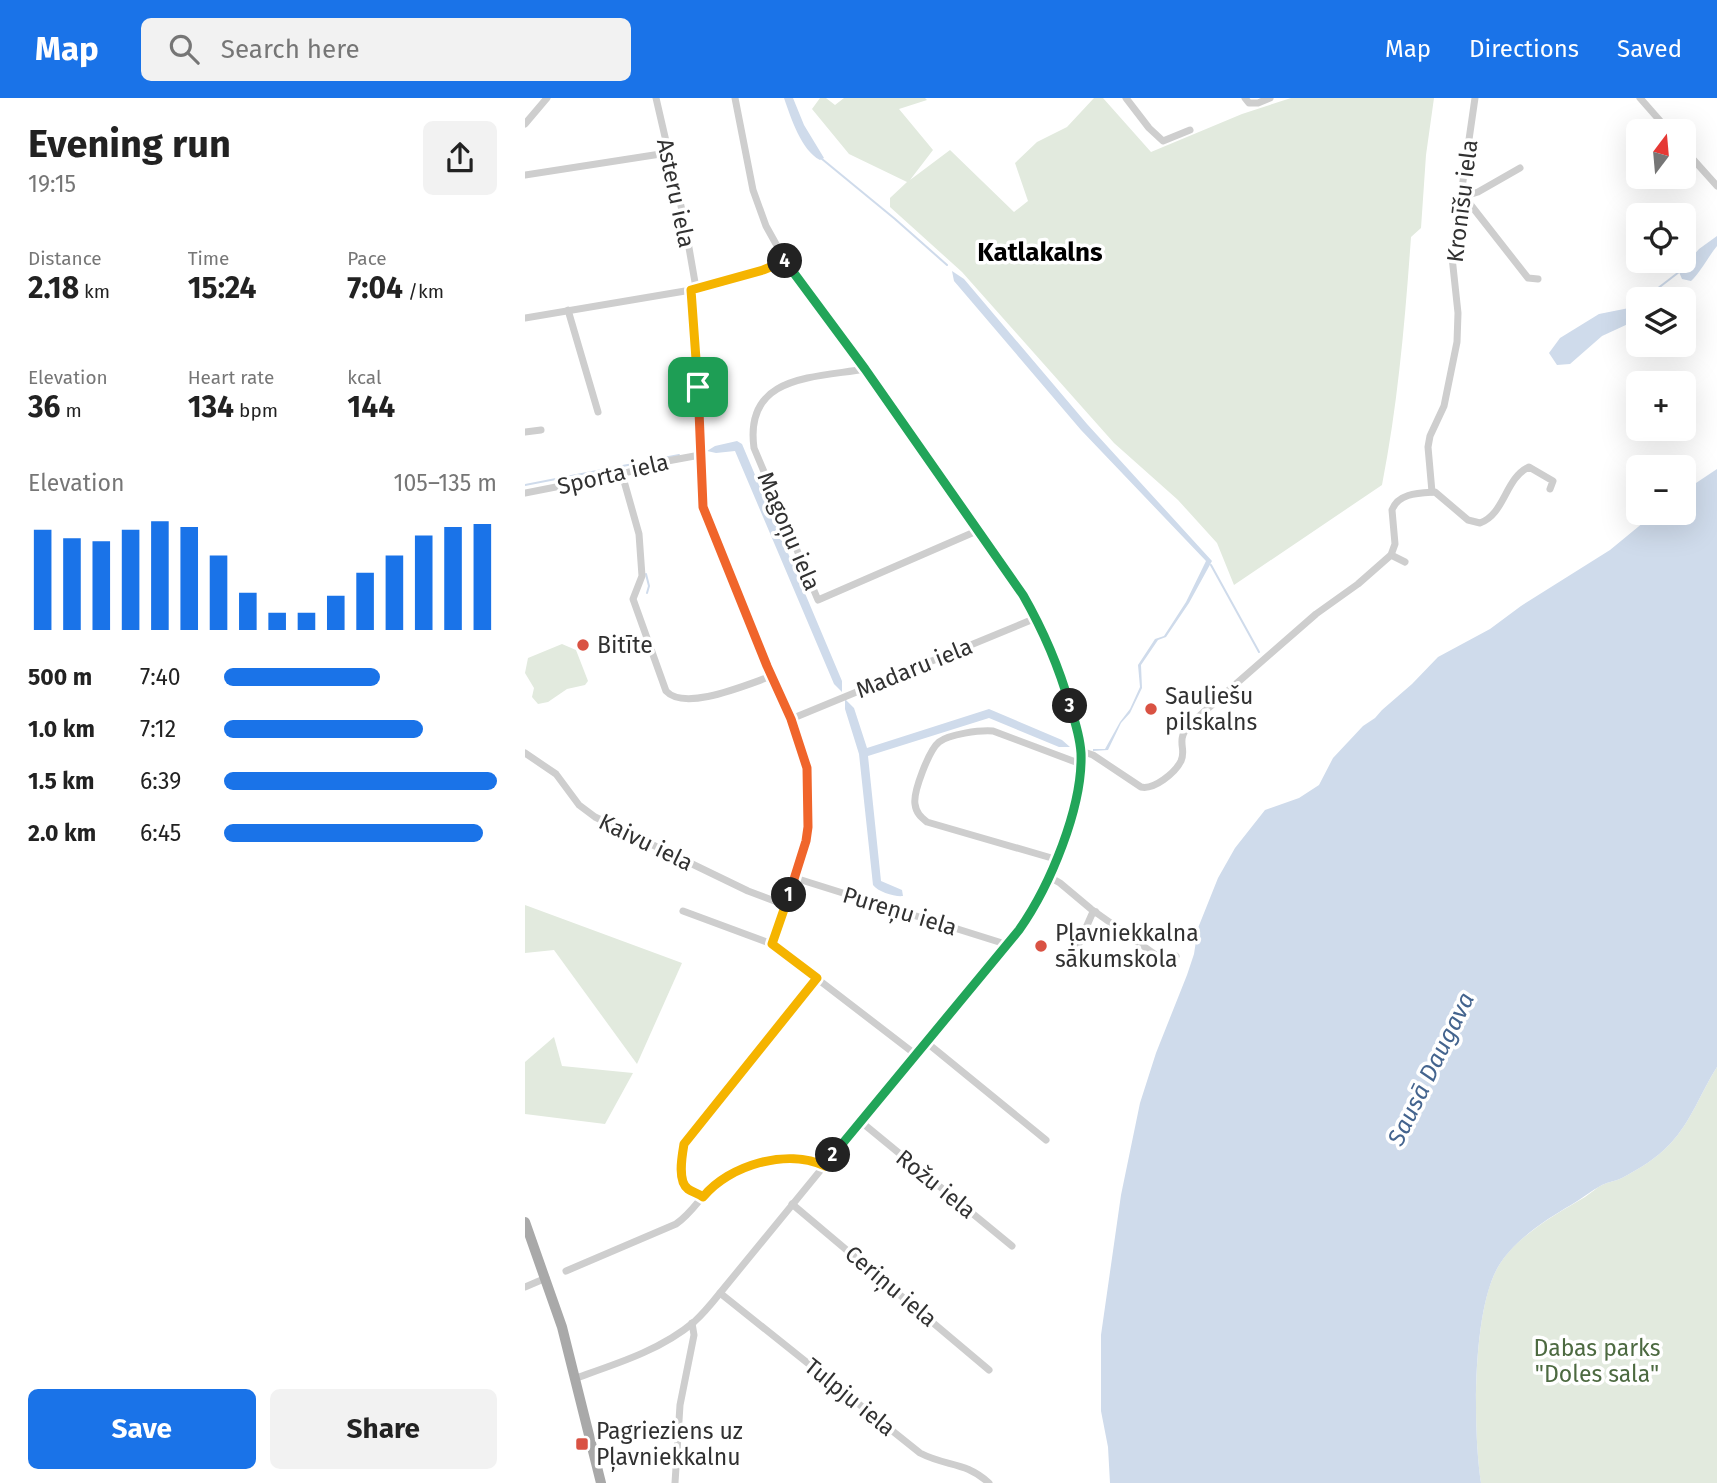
<!DOCTYPE html>
<html lang="en">
<head>
<meta charset="utf-8">
<style>
	body { margin:0; font-family:"Fira Sans",sans-serif; background:#f2f2f2; color:#222; height:100vh; display:flex; flex-direction:column; font-size:26px; white-space:nowrap }
	* { box-sizing:border-box; margin:0 }
	p { font-size:23px; color:#767676 }
	.icon { flex:none; width:38px; height:38px; fill:none; stroke:currentColor; stroke-width:2; stroke-linecap:round; stroke-linejoin:round }
	.map { position:relative; flex:1; overflow:hidden }
	.details { display:flex; flex-direction:column; background:#fff; width:525px }
	.details>* { flex:none }
	.needle { width:46px; rotate:16deg }
	.fabs { position:absolute; left:1101px; top:21px; display:grid; gap:14px }
	.fabs a { display:grid; place-items:center; width:70px; height:70px; border-radius:10px; background:#fff; box-shadow:0 7px 28px #0002; font-size:35px }
	.pin { position:absolute; display:grid; place-items:center; width:60px; height:60px; color:#fff; margin:-30px; border-radius:14px; box-shadow:0 4px 10px #0006 }
	.km { position:absolute; width:35px; height:35px; margin:-18px; border-radius:50%; background:#222; color:#fff; font-size:19px; line-height:35px; text-align:center }
	.round { display:grid; place-items:center; flex:none; width:74px; height:74px; border-radius:10px; background:#f2f2f2 }
	.headline { display:flex; align-items:center; justify-content:space-between; height:119px; padding:0 28px }
	h1 { font-size:38px; font-weight:700; line-height:52px }
	.figures { display:grid; grid-template-columns:repeat(3,1fr); gap:10px; height:119px; padding:7px 28px }
	.figures div { display:grid; align-content:center }
	.figures b { font-size:30px; font-weight:700 }
	.figures small { font-size:19px; font-weight:400 }
	.figures p { font-size:19px }
	.chart { height:196px; padding:14px 28px }
	.chart p { display:flex; justify-content:space-between }
	.chart svg { width:100%; height:126px; margin-top:7px; stroke:#1a73e8; stroke-width:6 }
	.cta { display:flex; gap:14px; margin-top:auto; padding:14px 28px }
	.cta a { flex:1; height:80px; border-radius:10px; background:#1a73e8; color:#fff; font-size:28px; font-weight:700; line-height:80px; text-align:center }
	.cta a+a { background:#f2f2f2; color:#222 }
	ul { padding:0 28px; list-style:none; font-size:23px }
	li { display:grid; grid-template-columns:112px 84px 1fr; align-items:center; height:52px }
	li i { height:18px; border-radius:9px; background:#1a73e8 }
	header { display:flex; align-items:center; gap:42px; box-sizing:border-box; height:98px; padding:0 35px; background:#1a73e8; color:#fff }
	header strong { font-size:33px }
	nav { display:flex; gap:38px; margin-inline-start:auto; font-size:24px }
	.search { width:490px; height:63px; background:#f2f2f2; display:flex; align-items:center; gap:18px; box-sizing:border-box; padding:0 24px; border-radius:10px; color:#767676; font-size:26px }
	main { display:flex; flex:1; min-height:0 }
	.map>svg:first-child { display:block }
	.green { fill:#e2eade }
	.water { fill:#cfdbeb }
	.lines { fill:none; stroke-linecap:round; stroke-linejoin:round }
	.stream { stroke:#cfdbeb; stroke-width:2 }
	.minor { stroke:#cecece; stroke-width:7 }
	.primary { stroke:#a9a9a9; stroke-width:10 }
	.split-1-casing { stroke:#fff; stroke-width:14 }
	.split-2-casing { stroke:#fff; stroke-width:14 }
	.split-3-casing { stroke:#fff; stroke-width:14 }
	.split-4-casing { stroke:#fff; stroke-width:14 }
	.split-5-casing { stroke:#fff; stroke-width:14 }
	.split-1 { stroke:#f0652b; stroke-width:9 }
	.split-2 { stroke:#f5b400; stroke-width:9 }
	.split-3 { stroke:#22a559; stroke-width:9 }
	.split-4 { stroke:#22a559; stroke-width:9 }
	.split-5 { stroke:#f5b400; stroke-width:9 }
	.poi-dot { fill:#d95243; stroke:#fff; stroke-width:2.5 }
	.labels { text-anchor:middle; dominant-baseline:central; stroke-width:7; stroke-linejoin:round; paint-order:stroke }
	.street-label { font-size:23px; fill:#313131; stroke:#fff }
	.poi-label { font-size:23px; fill:#313131; stroke:#fff; text-anchor:start }
	.park-label { font-size:23px; fill:#4d6a41; stroke:#fff }
	.water-label { font-size:24px; font-style:italic; fill:#44648e; stroke:#fff }
	.quarter-label { font-size:26px; font-weight:bold; fill:#000; stroke:#fff }
</style>
</head>
<body>
<header>
<strong>Map</strong>
<div class="search"><svg class="icon" aria-label="search" viewBox="0 0 24 24"><circle cx="10" cy="10" r="6"/><path d="M15 15l6 6"/></svg>Search here</div>
<nav><a>Map</a><a>Directions</a><a>Saved</a></nav>
</header>
<main>
<section class="details">
<div class="headline"><div><h1>Evening run</h1><p>19:15</p></div><a class="round"><svg class="icon" aria-label="share" viewBox="0 0 24 24"><path d="M12 15V3M7 8l5-5 5 5M5 13v7h14v-7"/></svg></a></div>
<div class="figures">
<div><p>Distance</p><b>2.18<small> km</small></b></div>
<div><p>Time</p><b>15:24</b></div>
<div><p>Pace</p><b>7:04<small> /km</small></b></div>
</div>
<div class="figures">
<div><p>Elevation</p><b>36<small> m</small></b></div>
<div><p>Heart rate</p><b>134<small> bpm</small></b></div>
<div><p>kcal</p><b>144</b></div>
</div>
<div class="chart"><p><span>Elevation</span>105–135 m</p>
<svg viewBox="0 0 160 44" preserveAspectRatio="none"><path d="M5 44V9M15 44V12M25 44V13M35 44V9M45 44V6M55 44V8M65 44V18M75 44V31M85 44V38M95 44V38M105 44V32M115 44V24M125 44V18M135 44V11M145 44V8M155 44V7"/></svg>
</div>
<ul>
<li><b>500 m</b>7:40<i style="width:57%"></i></li>
<li><b>1.0 km</b>7:12<i style="width:73%"></i></li>
<li><b>1.5 km</b>6:39<i style="width:100%"></i></li>
<li><b>2.0 km</b>6:45<i style="width:95%"></i></li>
</ul>
<div class="cta"><a>Save</a><a>Share</a></div>
</section>
<div class="map">
<svg width="1192" height="1385" viewBox="0 0 1192 1385">
	<rect width="100%" height="100%" fill="#fff"/>
	<g class="green">
		<path d="M295,0H301L310,7L319,0H400L402,2L374,11L408,52L385,82L425,52L489,114L503,103L490,65L512,44L542,29L569,0H578L626,54L717,16L766,0H909L901,57L896,130L886,139C880,223 873,305 857,387L709,487L692,445L653,402L589,345L437,174L365,109V100L382,84L324,56L287,11Z"/>
		<polygon points="37,546 51,552 63,583 60,587 42,591 23,604 13,606 7,599 9,590 0,575 3,560"/>
		<polygon points="0,807 157,865 112,966 29,852 0,855"/>
		<polygon points="29,939 37,968 108,975 80,1026 0,1016 0,964"/>
		<path d="M1192,969V1385H956C948,1334 947,1213 973,1169C990,1139 1031,1116 1060,1099C1066,1095 1071,1090 1077,1087C1083,1084 1091,1083 1097,1080C1114,1071 1132,1060 1145,1046C1166,1024 1176,994 1192,969Z"/>
	</g>
	<g class="water">
		<path d="M259,0H268L279,27L299,60L295,62C276,52 266,20 259,0Z"/>
		<path d="M1192,138V148C1183,159 1175,175 1166,183L1157,181L1154,174L1174,151Z"/>
		<polygon points="427,173 439,181 562,326 687,463 664,505 641,539 633,542 616,567 617,590 605,615 596,625 583,652 568,653 568,651 580,651 595,624 605,611 615,589 613,567 630,541 639,538 661,504 681,463 556,332 429,183"/>
		<polygon points="1109,209 1110,215 1103,226 1077,238 1045,266 1032,267 1024,255 1035,240 1074,216"/>
		<polygon points="212,343 217,346 317,583 317,594 309,586 210,353 191,355 182,353 190,348"/>
		<path d="M1192,371V969C1176,994 1166,1024 1145,1046C1132,1060 1114,1071 1097,1080C1091,1083 1083,1084 1077,1087C1066,1093 1056,1101 1046,1107C1020,1122 988,1143 973,1169C947,1214 948,1333 956,1385H585L583,1349L576,1313V1237L596,1097L615,1005L631,955L662,877L669,856L673,830L693,780L710,750L740,712L774,700L794,687L808,660L838,628L850,620L857,612L887,586L913,559L965,531L996,508L1085,452L1130,415H1158L1159,393Z"/>
		<path d="M320,601L329,610L342,650L464,611L537,642L545,649H534L464,620L343,658L356,783L377,792L378,798C370,799 353,794 348,787L334,656L320,611Z"/>
	</g>
	<g class="lines">
		<g class="stream">
			<polyline points="297,61 370,121 422,167"/>
			<polyline points="1119,201 1154,174"/>
			<polyline points="1109,209 1113,206"/>
			<polyline points="0,387 154,357"/>
			<polyline points="686,467 734,554"/>
			<polyline points="121,476 124,488 122,495"/>
		</g>
		<g class="minor">
			<polyline points="131,0 159,121 171,190"/>
			<polyline points="601,0 624,30 638,43 665,32"/>
			<polyline points="720,0 724,5 733,5 745,0"/>
			<polyline points="1115,0 1144,33"/>
			<polyline points="0,26 22,0"/>
			<polyline points="1158,50 1192,88"/>
			<polyline points="995,70 953,94 937,99 945,106 1003,180 1013,181"/>
			<polyline points="0,77 142,55"/>
			<polyline points="166,192 178,409 280,660 283,713 281,743 247,846 390,956"/>
			<polyline points="43,212 73,314"/>
			<polyline points="0,220 166,192 238,172 260,162"/>
			<path d="M340,271C288,280 219,277 229,350L293,502L454,432"/>
			<polyline points="0,334 16,332"/>
			<path d="M97,376L114,436L117,478L108,501L141,593C160,614 223,586 247,578"/>
			<polyline points="907,394 903,349 905,338 919,308 932,244 933,215 927,159 950,0"/>
			<polyline points="0,395 97,376 137,364 175,357"/>
			<polyline points="866,457 880,464"/>
			<polyline points="266,621 511,520"/>
			<path d="M556,653L568,657L616,689C629,692 650,675 656,663C662,650 650,644 664,627L791,516L833,486L866,457L870,446L867,412C873,395 894,395 910,394L943,422L955,425C980,416 980,380 1004,369L1028,383L1025,391"/>
			<polyline points="0,655 31,676 54,707 70,719 223,793 260,807"/>
			<path d="M530,761L402,724C396,719 391,715 390,706C388,694 404,652 414,644C424,636 455,632 468,633L556,666"/>
			<polyline points="523,778 535,785 566,811 638,862 643,864 651,858"/>
			<polyline points="270,780 474,844 480,848"/>
			<polyline points="158,813 247,846"/>
			<polyline points="545,866 567,816 571,814"/>
			<polyline points="401,944 521,1042"/>
			<polyline points="335,1023 487,1148"/>
			<path d="M178,1099C173,1095 167,1094 163,1091C152,1083 157,1058 159,1047L292,880"/>
			<polyline points="267,1106 464,1272"/>
			<path d="M41,1173L151,1126C166,1116 175,1100 188,1087C203,1072 253,1057 274,1059C283,1060 291,1064 300,1068"/>
			<polyline points="0,1189 21,1180"/>
			<path d="M195,1195L395,1355C422,1369 440,1363 464,1385"/>
			<path d="M51,1280C91,1266 136,1252 169,1224C179,1215 187,1205 195,1195L502,820L512,805L536,747L554,691V639L536,577L511,520L498,497L339,269L256,155L241,128L228,92L210,0"/>
			<polyline points="150,1385 155,1307 169,1237 167,1225"/>
		</g>
		<polyline class="primary" points="0,1124 37,1229 76,1385"/>
	</g>
	<g class="lines">
		<g class="split-1-casing">
			<polyline id="split-1" points="173,289 178,409 242,568 266,621 282,670 283,729 281,743 264,797"/>
		</g>
		<g class="split-2-casing">
			<path id="split-2" d="M264,797L247,846L292,880L159,1046C157,1058 152,1083 163,1091C167,1094 173,1095 178,1099C204,1067 262,1050 300,1068L308,1057"/>
		</g>
		<g class="split-3-casing">
			<path id="split-3" d="M308,1057L494,832C525,788 558,709 556,655C555,639 550,623 545,608"/>
		</g>
		<g class="split-4-casing">
			<path id="split-4" d="M260,163L340,271L498,497C518,532 534,569 545,608"/>
		</g>
		<g class="split-5-casing">
			<polyline id="split-5" points="173,289 166,192 238,172 260,163"/>
		</g>
		<use href="#split-1" class="split-1"/>
		<use href="#split-2" class="split-2"/>
		<use href="#split-3" class="split-3"/>
		<use href="#split-4" class="split-4"/>
		<use href="#split-5" class="split-5"/>
	</g>
	<g class="poi-dot">
		<circle cx="58" cy="547" r="7"/>
		<circle cx="626" cy="611" r="7"/>
		<circle cx="516" cy="848" r="7"/>
		<rect x="50" y="1339" width="14" height="14" rx="3.5"/>
	</g>
	<g class="labels">
		<g class="street-label">
			<text transform="translate(151 95) rotate(78)">Asteru iela</text>
			<text transform="translate(937 103) rotate(-83)">Kronīšu iela</text>
			<text transform="translate(88 376) rotate(-13)">Sporta iela</text>
			<text transform="translate(264 433) rotate(67)">Magoņu iela</text>
			<text transform="translate(389 570) rotate(-22)">Madaru iela</text>
			<text transform="translate(121 744) rotate(26)">Kaivu iela</text>
			<text transform="translate(375 813) rotate(17)">Pureņu iela</text>
			<text transform="translate(411 1086) rotate(39)">Rožu iela</text>
			<text transform="translate(366 1188) rotate(40)">Ceriņu iela</text>
			<text transform="translate(325 1299) rotate(39)">Tulpju iela</text>
		</g>
		<g class="poi-label">
			<text x="72" y="547">Bitīte</text>
			<text x="640" y="598">Sauliešu<tspan x="640" dy="26">pilskalns</tspan></text>
			<text x="530" y="835">Pļavniekkalna<tspan x="530" dy="26">sākumskola</tspan></text>
			<text x="71" y="1333">Pagrieziens uz<tspan x="71" dy="26">Pļavniekkalnu</tspan></text>
		</g>
		<g class="park-label">
			<text x="1072" y="1250">Dabas parks<tspan x="1072" dy="26">"Doles sala"</tspan></text>
		</g>
		<g class="water-label">
			<text transform="translate(906 971) rotate(-64)">Sausā Daugava</text>
		</g>
		<g class="quarter-label">
			<text x="515" y="154">Katlakalns</text>
		</g>
	</g>
</svg>
<div class="fabs">
<a><svg class="needle" viewBox="-14 -14 28 28"><path d="M0-13l5 13h-10z" fill="#e53935"/><path d="M0 13l5-13h-10z" fill="#767676"/></svg></a>
<a><svg class="icon" aria-label="locate" viewBox="0 0 24 24"><circle cx="12" cy="12" r="6"/><path d="M12 2v4M12 18v4M2 12h4M18 12h4"/></svg></a>
<a><svg class="icon" aria-label="layers" viewBox="0 0 24 24"><path d="M12 4l9 5-9 5-9-5zM3 14l9 5 9-5"/></svg></a>
<a>+</a>
<a>−</a>
</div>
<div class="pin" style="left:173px;top:289px;background:#1e9e55"><svg class="icon" aria-label="arrive" viewBox="0 0 24 24"><path d="M6 21V4h12l-3 4 3 4H6"/></svg></div>
<b class="km" style="left:264px;top:797px">1</b>
<b class="km" style="left:308px;top:1057px">2</b>
<b class="km" style="left:545px;top:608px">3</b>
<b class="km" style="left:260px;top:163px">4</b>
</div>
</main>
</body>
</html>
